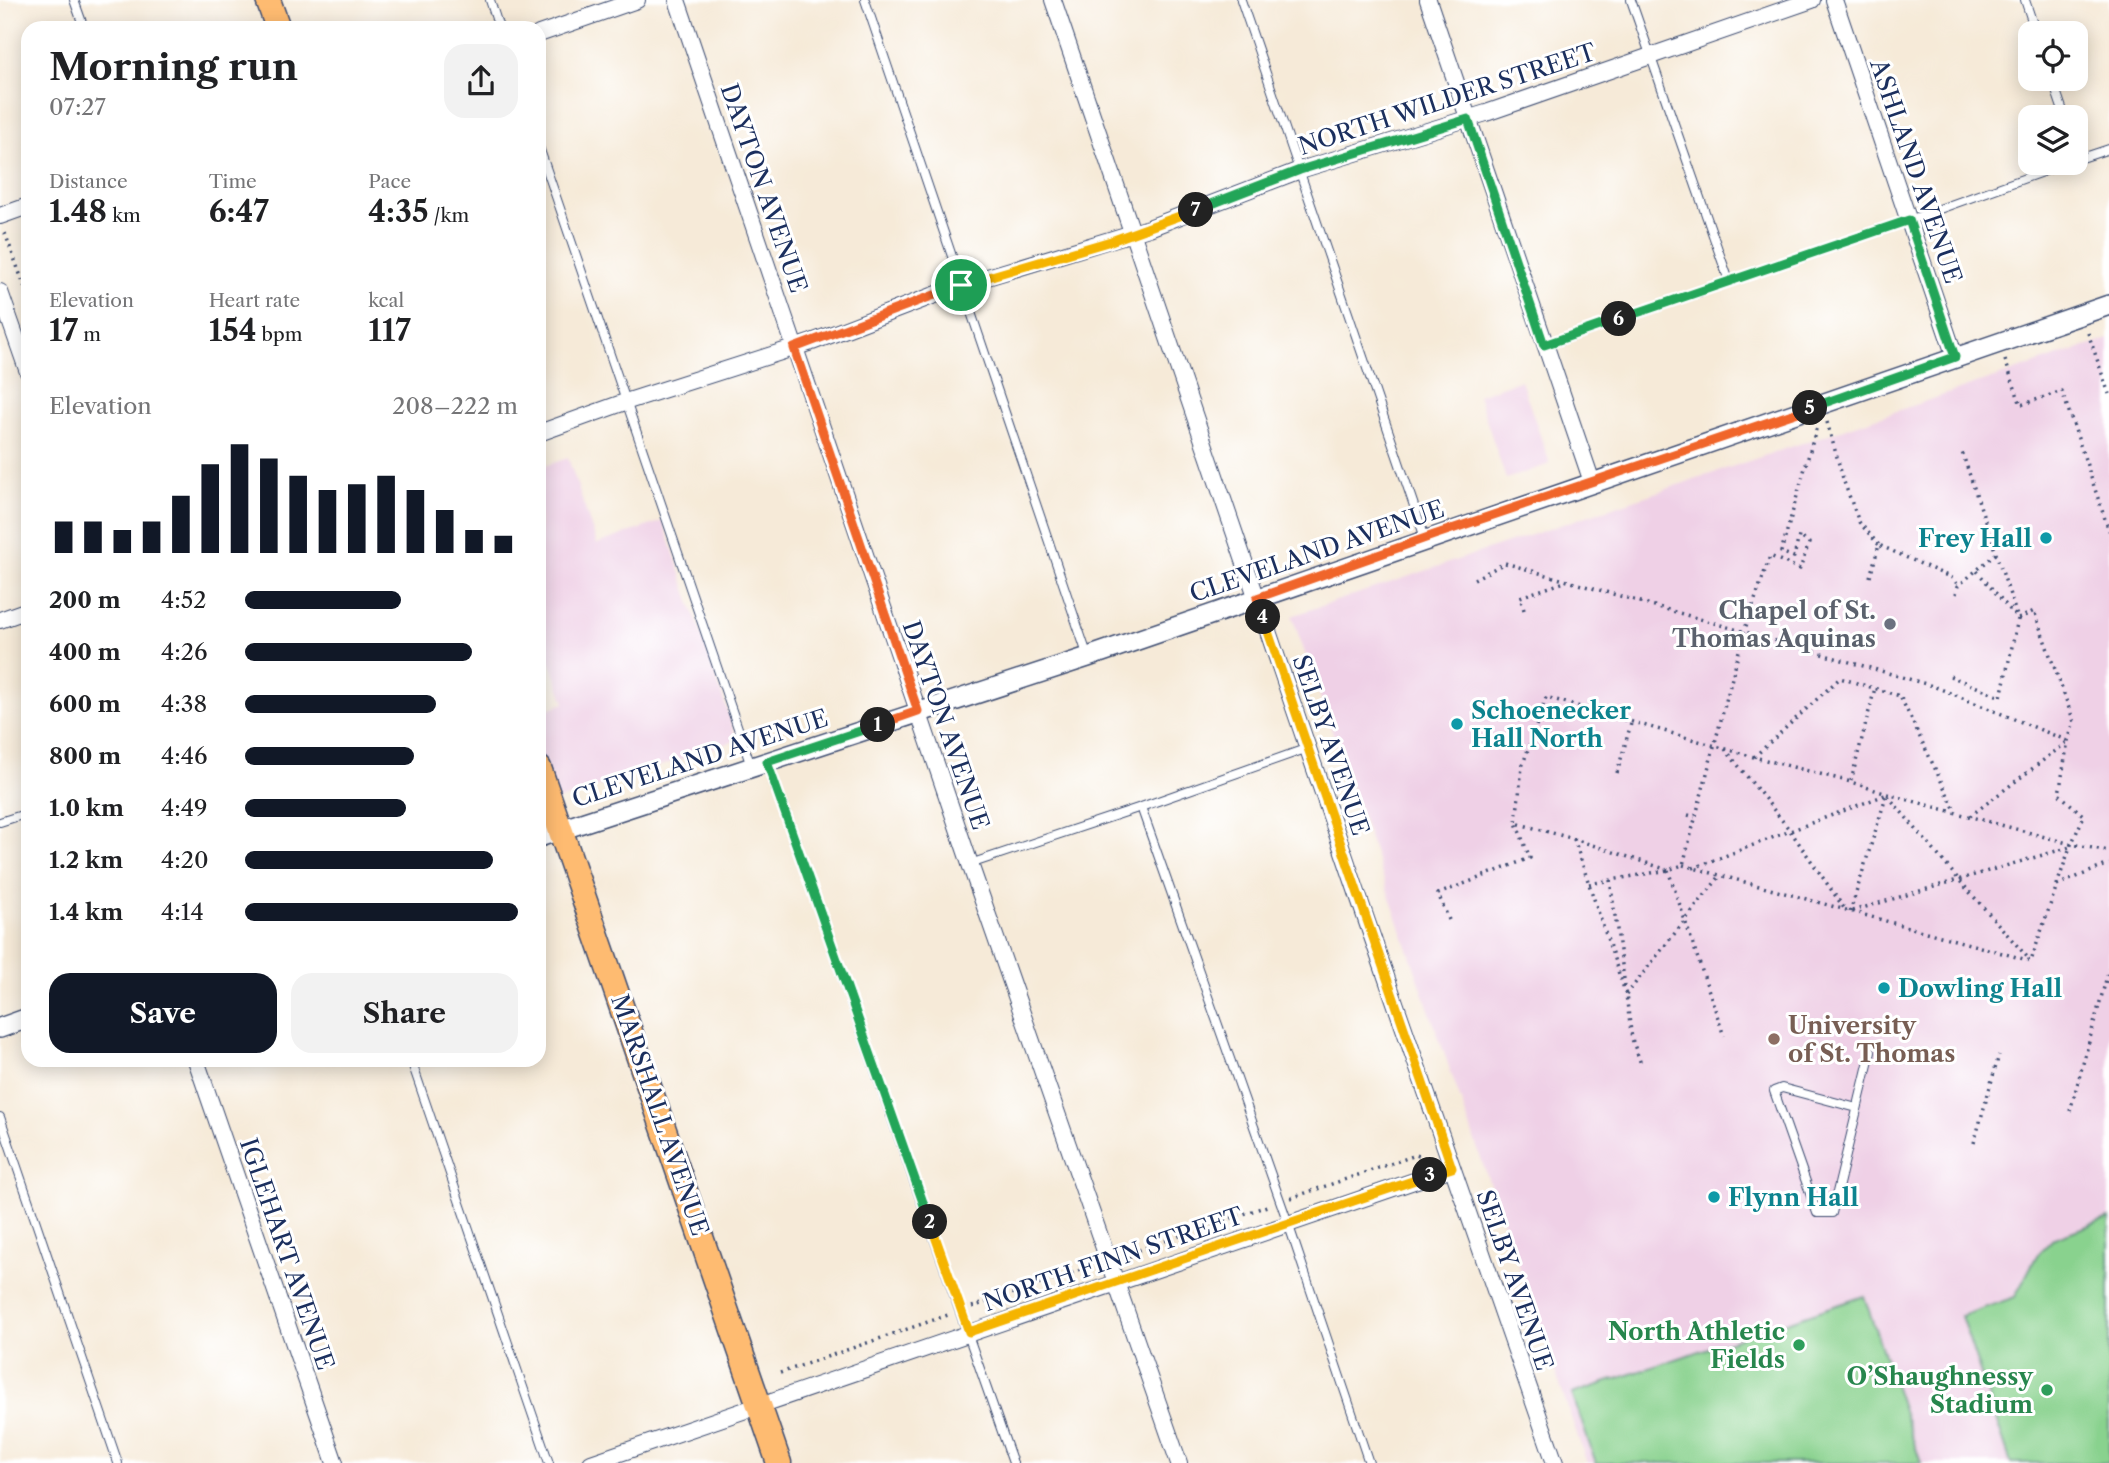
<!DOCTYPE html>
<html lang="en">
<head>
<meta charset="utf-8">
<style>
	body { margin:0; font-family:"Libre Caslon Text",serif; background:#f2f2f2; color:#202124; height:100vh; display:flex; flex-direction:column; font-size:26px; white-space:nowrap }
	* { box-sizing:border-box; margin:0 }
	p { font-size:23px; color:#757577 }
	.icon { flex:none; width:38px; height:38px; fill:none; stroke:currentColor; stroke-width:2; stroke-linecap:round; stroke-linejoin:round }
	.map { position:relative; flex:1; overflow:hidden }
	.side { position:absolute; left:21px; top:21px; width:525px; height:1046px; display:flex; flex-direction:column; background:#fff; border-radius:21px; box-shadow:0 4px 18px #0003 }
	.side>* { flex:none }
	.buttons { position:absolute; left:2018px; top:21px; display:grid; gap:14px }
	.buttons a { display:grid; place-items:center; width:70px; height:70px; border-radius:14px; background:#fff; box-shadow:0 4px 18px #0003; font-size:35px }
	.pin { position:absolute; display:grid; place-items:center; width:60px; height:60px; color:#fff; margin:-30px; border:4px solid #fff; border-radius:50%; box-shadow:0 2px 7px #0007 }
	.km { position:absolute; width:35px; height:35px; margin:-18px; border-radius:50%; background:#222; color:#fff; font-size:19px; line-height:35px; text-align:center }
	.round { display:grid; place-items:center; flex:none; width:74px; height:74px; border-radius:21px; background:#f2f2f2 }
	.overview { display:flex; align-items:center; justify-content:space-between; height:119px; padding:0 28px }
	h1 { font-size:38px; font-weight:700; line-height:52px }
	.metrics { display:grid; grid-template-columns:repeat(3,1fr); gap:10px; height:119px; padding:7px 28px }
	.metrics div { display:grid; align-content:center }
	.metrics b { font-size:30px; font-weight:700 }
	.metrics small { font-size:19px; font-weight:400 }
	.metrics p { font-size:19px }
	.chart { height:196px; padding:14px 28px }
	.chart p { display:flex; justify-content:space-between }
	.chart svg { width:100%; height:126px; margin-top:7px; stroke:#111827; stroke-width:6 }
	.cta { display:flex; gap:14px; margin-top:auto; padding:14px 28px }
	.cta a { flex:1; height:80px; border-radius:21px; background:#111827; color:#fff; font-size:28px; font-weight:700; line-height:80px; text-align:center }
	.cta a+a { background:#f2f2f2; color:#202124 }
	ul { padding:0 28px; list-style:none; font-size:23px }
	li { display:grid; grid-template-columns:112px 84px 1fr; align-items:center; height:52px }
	li i { height:18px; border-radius:9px; background:#111827 }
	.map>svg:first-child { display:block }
	.built { fill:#efd0e6 }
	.green { fill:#89d28e; stroke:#528076; stroke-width:2 }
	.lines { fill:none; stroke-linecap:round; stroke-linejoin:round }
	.service-casing { stroke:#3c4b70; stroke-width:10 }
	.minor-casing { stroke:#3c4b70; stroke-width:18 }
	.tertiary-casing { stroke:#3c4b70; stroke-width:22 }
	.primary-casing { stroke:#3c4b70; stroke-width:27 }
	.path { stroke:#3c4b70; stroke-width:3.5; stroke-dasharray:2 5; stroke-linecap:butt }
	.service { stroke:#fff; stroke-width:8 }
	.minor { stroke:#fff; stroke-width:16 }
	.tertiary { stroke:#fff; stroke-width:19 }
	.primary { stroke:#febb71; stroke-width:24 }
	.split-1-casing { stroke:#fff; stroke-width:14 }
	.split-2-casing { stroke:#fff; stroke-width:14 }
	.split-3-casing { stroke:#fff; stroke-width:14 }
	.split-4-casing { stroke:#fff; stroke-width:14 }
	.split-5-casing { stroke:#fff; stroke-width:14 }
	.split-6-casing { stroke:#fff; stroke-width:14 }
	.split-7-casing { stroke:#fff; stroke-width:14 }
	.split-8-casing { stroke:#fff; stroke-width:14 }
	.split-1 { stroke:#f0652b; stroke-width:9 }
	.split-2 { stroke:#22a559; stroke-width:9 }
	.split-3 { stroke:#f5b400; stroke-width:9 }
	.split-4 { stroke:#f5b400; stroke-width:9 }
	.split-5 { stroke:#f0652b; stroke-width:9 }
	.split-6 { stroke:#22a559; stroke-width:9 }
	.split-7 { stroke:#22a559; stroke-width:9 }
	.split-8 { stroke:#f5b400; stroke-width:9 }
	.culture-dot { fill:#0f9aa8; stroke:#fff; stroke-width:2.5 }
	.worship-dot { fill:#6b7280; stroke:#fff; stroke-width:2.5 }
	.education-dot { fill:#8d6e63; stroke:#fff; stroke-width:2.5 }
	.leisure-dot { fill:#2e9e5b; stroke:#fff; stroke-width:2.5 }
	.labels { text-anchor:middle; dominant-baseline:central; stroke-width:6; stroke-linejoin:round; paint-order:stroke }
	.street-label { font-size:24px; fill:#1b2f5e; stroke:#fff }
	.culture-label { font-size:24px; font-weight:bold; fill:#0d838f; stroke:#fff; text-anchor:start }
	.worship-label { font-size:24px; font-weight:bold; fill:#5b616d; stroke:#fff; text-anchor:end }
	.education-label { font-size:24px; font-weight:bold; fill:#785e54; stroke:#fff; text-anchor:start }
	.leisure-label { font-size:24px; font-weight:bold; fill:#27864d; stroke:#fff; text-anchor:end }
</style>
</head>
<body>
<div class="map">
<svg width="2109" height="1463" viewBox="0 0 2109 1463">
	<rect width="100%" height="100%" fill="#fff"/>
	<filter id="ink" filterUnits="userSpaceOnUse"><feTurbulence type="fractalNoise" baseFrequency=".0143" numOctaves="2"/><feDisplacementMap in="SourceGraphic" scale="14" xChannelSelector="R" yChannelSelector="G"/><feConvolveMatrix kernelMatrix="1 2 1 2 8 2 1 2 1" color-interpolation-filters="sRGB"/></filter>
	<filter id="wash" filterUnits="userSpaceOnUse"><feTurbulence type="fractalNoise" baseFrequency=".00686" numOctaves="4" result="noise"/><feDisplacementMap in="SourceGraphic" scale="28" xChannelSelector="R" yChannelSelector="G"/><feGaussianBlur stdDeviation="1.57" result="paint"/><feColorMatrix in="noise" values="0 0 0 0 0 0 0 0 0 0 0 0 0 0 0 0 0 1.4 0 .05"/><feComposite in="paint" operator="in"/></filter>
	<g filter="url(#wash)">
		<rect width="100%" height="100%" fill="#f6ead8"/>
		<g class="built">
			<polygon points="2109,339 2109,1463 1587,1463 1292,616"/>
			<polygon points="1521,380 1550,464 1506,479 1478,395"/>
			<polygon points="568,458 597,544 663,521 737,740 539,807 539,712 565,703 539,630 539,468"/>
		</g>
		<g class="green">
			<polygon points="2109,1218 2109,1463 2011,1463 1961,1316 2015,1297 2037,1255 2054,1238"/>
			<polygon points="1864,1296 1921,1463 1596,1463 1572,1394"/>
		</g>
	</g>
	<g filter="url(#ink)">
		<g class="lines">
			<g class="service-casing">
				<g id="service">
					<polyline points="74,0 84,28"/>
					<polyline points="490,0 499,28"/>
					<polyline points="865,0 1088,657"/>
					<polyline points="1241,0 1425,538"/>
					<polyline points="1631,0 1729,281"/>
					<polyline points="2025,0 2036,33"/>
					<polyline points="2052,79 2065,117"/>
					<polyline points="2076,146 2080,158"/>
					<polyline points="539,147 751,766"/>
					<polyline points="2076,160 2109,149"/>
					<polyline points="1545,345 1909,220 2067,163"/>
					<polyline points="767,762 1013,1463"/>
					<polyline points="1141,807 1288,1223 1369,1463"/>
					<polyline points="0,822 28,813"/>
					<polyline points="970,864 1141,807 1308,748"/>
					<polyline points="411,1060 549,1463"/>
					<polyline points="1857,1108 1782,1088 1774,1091 1817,1213 1832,1213 1871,1052"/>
					<polyline points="0,1117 118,1463"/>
				</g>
			</g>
			<g class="minor-casing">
				<g id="minor">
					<polyline points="677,0 970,864 1179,1463"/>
					<polyline points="1053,0 1367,922 1555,1463"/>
					<polyline points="1428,0 1592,482"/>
					<polyline points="1834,0 1955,357"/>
					<polyline points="539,34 637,0"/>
					<polyline points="0,216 28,206"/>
					<polyline points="0,292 28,372"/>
					<polyline points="539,433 625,402 812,342 961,285 1149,228 1300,170 1486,113 1812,0"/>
					<polyline points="0,620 28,610"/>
					<polyline points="196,1060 335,1463"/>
					<polyline points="591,1463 1452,1168"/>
				</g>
			</g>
			<g class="tertiary-casing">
				<g id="tertiary">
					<polyline points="539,837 1088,657 2109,305"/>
					<polyline points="0,1028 28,1018"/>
				</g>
			</g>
			<g class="primary-casing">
				<g id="primary">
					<polyline points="268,0 278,28"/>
					<polyline points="539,768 779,1463"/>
				</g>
			</g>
			<g class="path">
				<polyline points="5,233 28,296"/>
				<polyline points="2088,333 2109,394"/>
				<polyline points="2005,360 2021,405 2062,391 2109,531"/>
				<polyline points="1827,422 1844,482 1859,522 1879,545"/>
				<polyline points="1870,577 1879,545 1954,579 1958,586"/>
				<polyline points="1474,579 1505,563 1933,686 2068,741"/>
				<polyline points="1956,594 1958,586 1997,553"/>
				<polyline points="1524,610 1520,597 1565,582"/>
				<polyline points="1950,676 2001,697 2018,619 1977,571"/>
				<polyline points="1725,749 1789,829 1844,908"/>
				<polyline points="1754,757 1840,678 1900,696 1956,812"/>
				<polyline points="1617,773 1632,720"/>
				<polyline points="1851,781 1875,688"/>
				<polyline points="1888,796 1959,880 2029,959"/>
				<polyline points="1688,815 1695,817"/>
				<polyline points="1970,816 2066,743"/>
				<polyline points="1574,839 1626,995 1632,1039 1641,1064"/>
				<polyline points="1683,865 2031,961 2070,847 2084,816 2059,794 2068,741 2074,722 2034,611 2018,619 1961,449"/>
				<polyline points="1693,868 1885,795"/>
				<polyline points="1668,870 1574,839 1516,823 1522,767 1546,697 1754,757 1851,782 1887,794 2071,844 2109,851"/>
				<polyline points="1668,870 1724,1036"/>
				<polyline points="1610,880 1625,986"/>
				<polyline points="1589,884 1668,870 1683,865 1744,632 1770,556 1800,569 1809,543 1799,536 1794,557 1781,552 1817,426"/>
				<polyline points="2057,885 2109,864"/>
				<polyline points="1852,911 2070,847"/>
				<polyline points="1850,912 1887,794"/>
				<polyline points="1449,920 1438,894 1530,858 1516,823"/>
				<polyline points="1626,995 1720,876"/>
				<polyline points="2070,1111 2109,969"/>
				<polyline points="1974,1143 1999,1055"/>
				<polyline points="1291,1198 1416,1155 1425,1158"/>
				<polyline points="1129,1259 1133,1252 1267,1206"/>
				<polyline points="972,1307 1081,1270 1089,1273"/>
				<polyline points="780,1373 948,1315"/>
			</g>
			<use href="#service" class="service"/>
			<use href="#minor" class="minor"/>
			<use href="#tertiary" class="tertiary"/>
			<use href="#primary" class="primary"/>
		</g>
	</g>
	<g class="lines" filter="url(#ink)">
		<g class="split-1-casing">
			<polyline id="split-1" points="878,725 918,711 794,348 961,285"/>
		</g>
		<g class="split-2-casing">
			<polyline id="split-2" points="878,725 767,762 930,1222"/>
		</g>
		<g class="split-3-casing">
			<polyline id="split-3" points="930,1222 969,1332 1430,1175"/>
		</g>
		<g class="split-4-casing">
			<polyline id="split-4" points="1263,617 1452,1168 1430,1175"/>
		</g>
		<g class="split-5-casing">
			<polyline id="split-5" points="1263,617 1257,598 1434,535 1810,408"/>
		</g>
		<g class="split-6-casing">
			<polyline id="split-6" points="1619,319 1909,220 1955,357 1810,408"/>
		</g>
		<g class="split-7-casing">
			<polyline id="split-7" points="1196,210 1300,170 1468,119 1544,345 1619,319"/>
		</g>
		<g class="split-8-casing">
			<polyline id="split-8" points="961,285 1111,241 1196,210"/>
		</g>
		<use href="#split-1" class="split-1"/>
		<use href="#split-2" class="split-2"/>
		<use href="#split-3" class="split-3"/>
		<use href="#split-4" class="split-4"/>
		<use href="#split-5" class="split-5"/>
		<use href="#split-6" class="split-6"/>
		<use href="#split-7" class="split-7"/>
		<use href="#split-8" class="split-8"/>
	</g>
	<g class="culture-dot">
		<circle cx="2046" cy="538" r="7"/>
		<circle cx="1457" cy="724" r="7"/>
		<circle cx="1884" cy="988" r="7"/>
		<circle cx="1714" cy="1197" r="7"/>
	</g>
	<circle class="worship-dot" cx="1890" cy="624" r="7"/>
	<circle class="education-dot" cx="1774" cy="1039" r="7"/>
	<g class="leisure-dot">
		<circle cx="1799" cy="1345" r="7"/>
		<circle cx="2047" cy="1390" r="7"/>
	</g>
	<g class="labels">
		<g class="street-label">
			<text transform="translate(1447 99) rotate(-18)">NORTH WILDER STREET</text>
			<text transform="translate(1916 171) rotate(71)">ASHLAND AVENUE</text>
			<text transform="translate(764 188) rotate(71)">DAYTON AVENUE</text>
			<text transform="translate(1317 551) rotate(-19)">CLEVELAND AVENUE</text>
			<text transform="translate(946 725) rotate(71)">DAYTON AVENUE</text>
			<text transform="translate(1331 745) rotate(71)">SELBY AVENUE</text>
			<text transform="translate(700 758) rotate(-18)">CLEVELAND AVENUE</text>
			<text transform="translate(660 1115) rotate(71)">MARSHALL AVENUE</text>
			<text transform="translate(287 1254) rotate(71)">IGLEHART AVENUE</text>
			<text transform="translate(1113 1259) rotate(-19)">NORTH FINN STREET</text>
			<text transform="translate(1515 1280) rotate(71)">SELBY AVENUE</text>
		</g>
		<g class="culture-label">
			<text x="2032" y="538" text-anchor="end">Frey Hall</text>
			<text x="1471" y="710">Schoenecker<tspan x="1471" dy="28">Hall North</tspan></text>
			<text x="1898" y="988">Dowling Hall</text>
			<text x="1728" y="1197">Flynn Hall</text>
		</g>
		<g class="worship-label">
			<text x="1876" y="610">Chapel of St.<tspan x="1876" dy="28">Thomas Aquinas</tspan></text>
		</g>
		<g class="education-label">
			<text x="1788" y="1025">University<tspan x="1788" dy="28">of St. Thomas</tspan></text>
		</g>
		<g class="leisure-label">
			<text x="1785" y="1331">North Athletic<tspan x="1785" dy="28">Fields</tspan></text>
			<text x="2033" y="1376">O’Shaughnessy<tspan x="2033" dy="28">Stadium</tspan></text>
		</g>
	</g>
</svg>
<div class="buttons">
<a><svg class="icon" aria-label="locate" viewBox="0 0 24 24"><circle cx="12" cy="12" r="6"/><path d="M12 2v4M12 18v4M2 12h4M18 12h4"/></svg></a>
<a><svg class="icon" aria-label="layers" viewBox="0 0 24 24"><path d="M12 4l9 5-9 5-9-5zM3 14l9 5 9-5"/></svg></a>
</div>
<div class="pin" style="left:961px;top:285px;background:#1e9e55"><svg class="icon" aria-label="arrive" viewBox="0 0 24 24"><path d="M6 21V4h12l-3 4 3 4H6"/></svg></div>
<b class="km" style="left:878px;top:725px">1</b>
<b class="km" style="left:930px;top:1222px">2</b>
<b class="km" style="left:1430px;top:1175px">3</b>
<b class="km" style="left:1263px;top:617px">4</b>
<b class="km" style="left:1810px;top:408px">5</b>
<b class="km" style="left:1619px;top:319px">6</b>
<b class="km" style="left:1196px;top:210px">7</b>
<section class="side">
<div class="overview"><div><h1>Morning run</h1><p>07:27</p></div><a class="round"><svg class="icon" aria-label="share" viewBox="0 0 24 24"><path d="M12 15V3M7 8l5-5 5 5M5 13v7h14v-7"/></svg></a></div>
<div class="metrics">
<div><p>Distance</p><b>1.48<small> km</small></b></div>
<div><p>Time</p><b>6:47</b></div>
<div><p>Pace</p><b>4:35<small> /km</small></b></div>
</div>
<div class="metrics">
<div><p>Elevation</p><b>17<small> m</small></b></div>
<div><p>Heart rate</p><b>154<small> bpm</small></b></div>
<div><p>kcal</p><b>117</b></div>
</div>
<div class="chart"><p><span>Elevation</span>208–222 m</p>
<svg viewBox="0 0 160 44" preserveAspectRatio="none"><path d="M5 44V33M15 44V33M25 44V36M35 44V33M45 44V24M55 44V13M65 44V6M75 44V11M85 44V17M95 44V22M105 44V20M115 44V17M125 44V22M135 44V29M145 44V36M155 44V38"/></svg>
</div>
<ul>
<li><b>200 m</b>4:52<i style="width:57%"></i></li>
<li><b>400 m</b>4:26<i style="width:83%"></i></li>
<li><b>600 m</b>4:38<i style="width:70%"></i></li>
<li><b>800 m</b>4:46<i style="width:62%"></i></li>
<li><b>1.0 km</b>4:49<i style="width:59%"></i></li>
<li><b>1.2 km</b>4:20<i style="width:91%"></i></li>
<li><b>1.4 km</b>4:14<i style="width:100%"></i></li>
</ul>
<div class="cta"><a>Save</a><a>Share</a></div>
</section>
</div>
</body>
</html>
